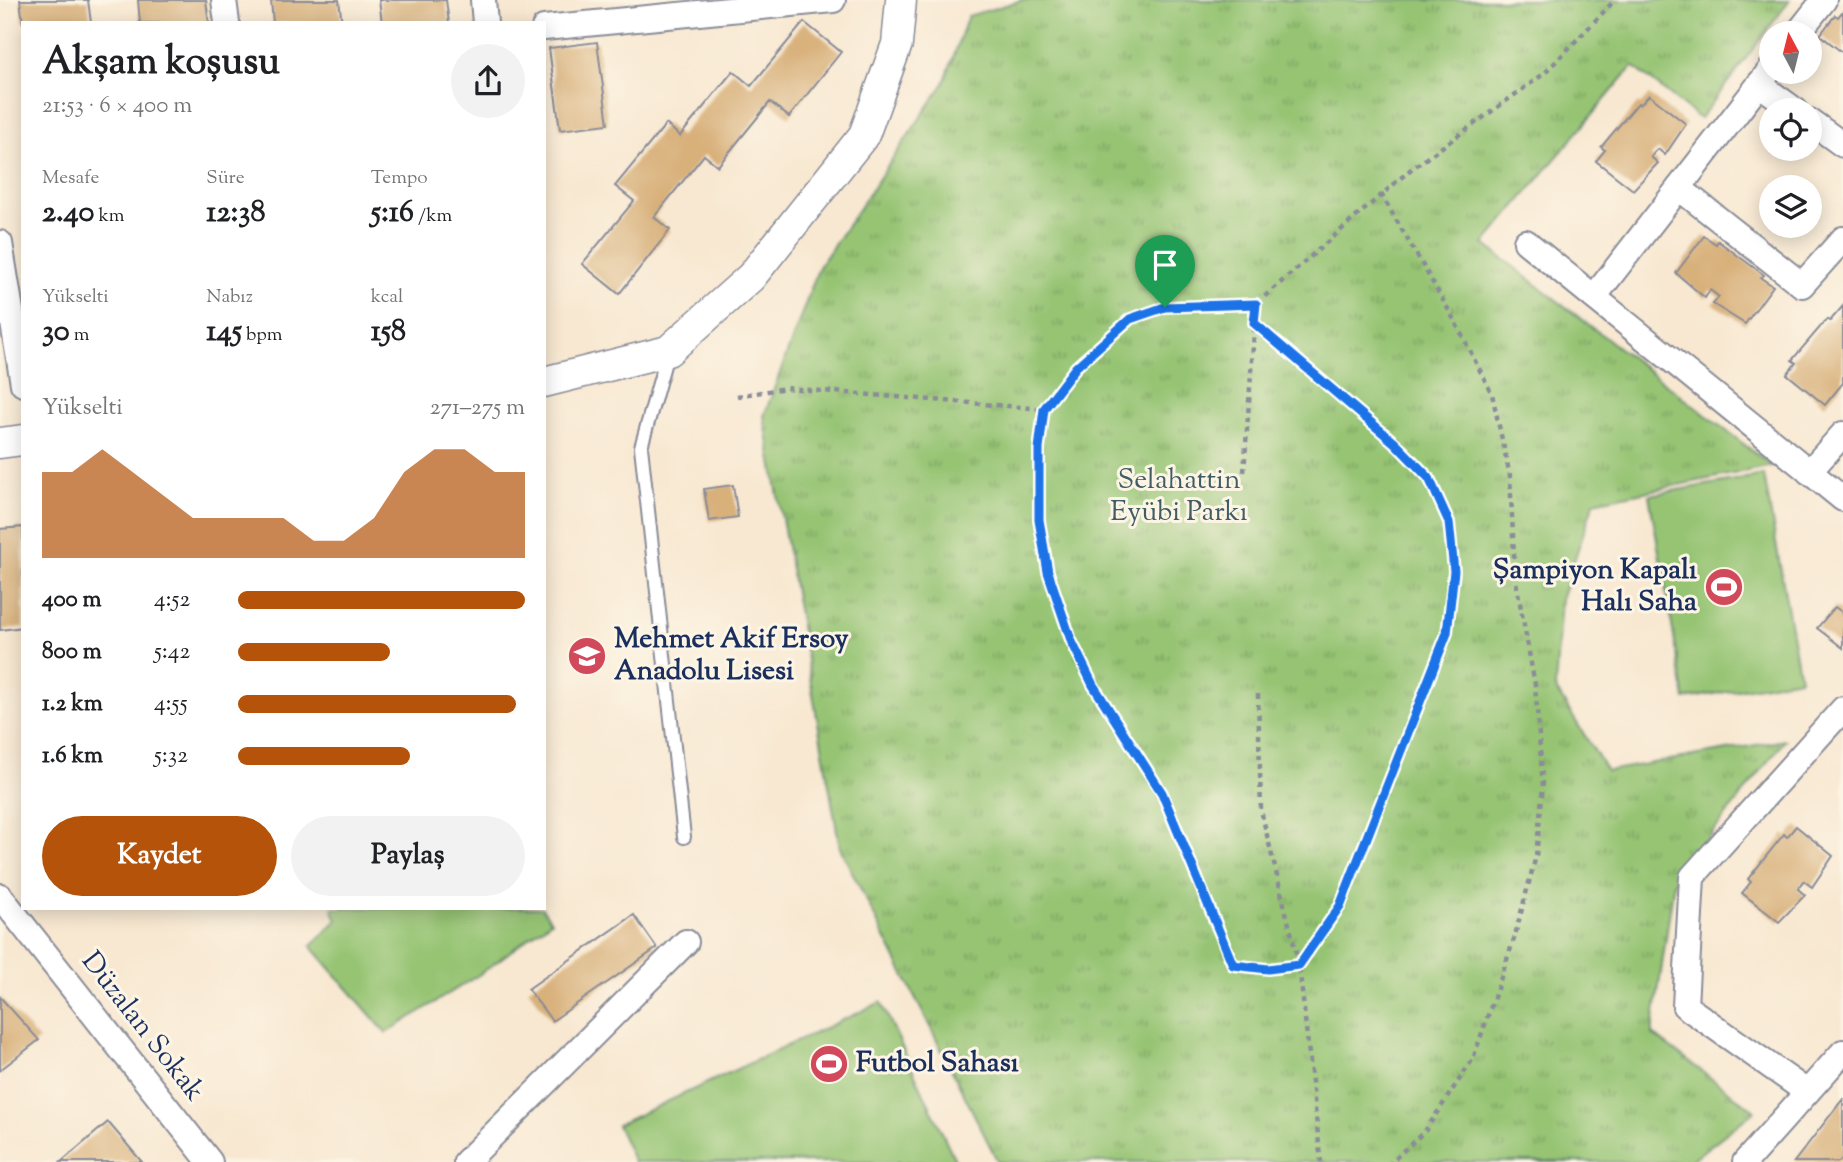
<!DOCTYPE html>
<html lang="tr">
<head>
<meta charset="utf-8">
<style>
	body { margin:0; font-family:"Sorts Mill Goudy",serif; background:#f2f2f2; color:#202124; height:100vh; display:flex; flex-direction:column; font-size:26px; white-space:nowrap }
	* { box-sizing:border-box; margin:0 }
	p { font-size:23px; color:#757577 }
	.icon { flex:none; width:38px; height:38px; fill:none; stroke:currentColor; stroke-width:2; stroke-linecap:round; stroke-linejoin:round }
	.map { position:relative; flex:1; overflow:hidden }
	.details { position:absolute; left:21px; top:21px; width:525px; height:889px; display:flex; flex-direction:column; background:#fff; border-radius:0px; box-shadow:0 4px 18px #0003 }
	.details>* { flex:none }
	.needle { width:46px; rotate:353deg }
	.fabs { position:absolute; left:1759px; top:21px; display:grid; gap:14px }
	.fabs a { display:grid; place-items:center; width:63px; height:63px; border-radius:50%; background:#fff; box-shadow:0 4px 18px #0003; font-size:35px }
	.pin { position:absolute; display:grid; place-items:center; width:60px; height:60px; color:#fff; margin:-72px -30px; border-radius:50% 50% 50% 0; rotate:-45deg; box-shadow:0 0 7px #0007 }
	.pin .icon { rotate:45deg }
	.round { display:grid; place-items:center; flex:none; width:74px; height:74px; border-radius:37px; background:#f2f2f2 }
	.overview { display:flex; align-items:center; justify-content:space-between; height:119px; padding:0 21px }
	h1 { font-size:38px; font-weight:700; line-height:52px }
	.metrics { display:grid; grid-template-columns:repeat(3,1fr); gap:10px; height:119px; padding:7px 21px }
	.metrics div { display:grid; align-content:center }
	.metrics b { font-size:30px; font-weight:700 }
	.metrics small { font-size:19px; font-weight:400 }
	.metrics p { font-size:19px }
	.chart { height:196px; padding:14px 21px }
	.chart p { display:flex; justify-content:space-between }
	.chart svg { width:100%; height:126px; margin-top:7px; fill:#b45309; opacity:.7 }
	.primary-button { display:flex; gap:14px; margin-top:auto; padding:14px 21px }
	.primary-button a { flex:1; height:80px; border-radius:42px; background:#b45309; color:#fff; font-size:28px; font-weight:700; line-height:80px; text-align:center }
	.primary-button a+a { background:#f2f2f2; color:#202124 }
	ul { padding:0 21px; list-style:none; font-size:23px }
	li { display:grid; grid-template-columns:112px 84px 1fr; align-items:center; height:52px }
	li i { height:18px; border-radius:9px; background:#b45309 }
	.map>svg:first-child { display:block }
	.park { fill:url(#park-tufts); stroke:#587a68; stroke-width:2 }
	.garden { fill:#96c473; stroke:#587a68; stroke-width:2 }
	.building { fill:#d8b07a }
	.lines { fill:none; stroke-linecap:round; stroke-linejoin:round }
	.service-casing { stroke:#8a8c98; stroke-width:16 }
	.minor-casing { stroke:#8a8c98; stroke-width:28 }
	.tertiary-casing { stroke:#8a8c98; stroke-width:33 }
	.path { stroke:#8a8c98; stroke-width:4.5; stroke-dasharray:5 5; stroke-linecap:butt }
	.service { stroke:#fff; stroke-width:12 }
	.minor { stroke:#fff; stroke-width:24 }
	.tertiary { stroke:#fff; stroke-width:30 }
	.route-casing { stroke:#fff; stroke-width:14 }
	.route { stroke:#1a73e8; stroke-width:9 }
	.labels { text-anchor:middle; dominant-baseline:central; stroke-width:6; stroke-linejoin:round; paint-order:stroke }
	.park-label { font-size:28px; fill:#405c64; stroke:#fcf5e5 }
	.poi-label { font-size:28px; font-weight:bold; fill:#1b2f5e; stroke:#fcf5e5; text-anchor:start }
	.street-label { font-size:28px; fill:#1b2f5e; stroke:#fcf5e5 }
</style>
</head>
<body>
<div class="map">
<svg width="1843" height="1162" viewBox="0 0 1843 1162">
	<defs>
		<pattern id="park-tufts" width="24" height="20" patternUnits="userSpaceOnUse" patternTransform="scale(1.75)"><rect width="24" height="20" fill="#96c473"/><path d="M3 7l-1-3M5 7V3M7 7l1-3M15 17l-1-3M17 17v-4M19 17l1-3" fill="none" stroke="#7aa062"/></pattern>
	</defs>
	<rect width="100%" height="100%" fill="#fcf5e5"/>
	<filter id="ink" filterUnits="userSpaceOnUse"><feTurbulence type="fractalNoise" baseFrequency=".0143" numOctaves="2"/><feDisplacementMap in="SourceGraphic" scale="14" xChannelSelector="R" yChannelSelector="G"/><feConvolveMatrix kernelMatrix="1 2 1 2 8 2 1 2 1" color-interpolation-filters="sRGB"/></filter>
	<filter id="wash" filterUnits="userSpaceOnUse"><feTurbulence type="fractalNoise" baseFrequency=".00686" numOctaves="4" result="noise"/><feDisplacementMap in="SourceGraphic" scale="28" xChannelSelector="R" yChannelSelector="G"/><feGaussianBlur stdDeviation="1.57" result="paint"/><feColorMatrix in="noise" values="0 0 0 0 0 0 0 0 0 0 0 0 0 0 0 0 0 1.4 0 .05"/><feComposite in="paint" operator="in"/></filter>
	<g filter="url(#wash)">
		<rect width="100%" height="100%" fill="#f8e8d1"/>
		<polygon class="park" points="1023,0 1790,0 1700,119 1633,66 1484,244 1772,466 1594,502 1561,599 1555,688 1607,771 1785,740 1674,882 1652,1034 1755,1111 1689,1162 998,1162 840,848 764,416 819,267 944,83 968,16"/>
		<g class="garden">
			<polygon points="1764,475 1800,679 1685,699 1649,495"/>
			<polygon points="332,908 542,908 551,921 480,974 386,1033 311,946 337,920"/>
			<polygon points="881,1002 956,1162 634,1162 617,1125"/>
		</g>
		<g id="blocks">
			<g class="building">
				<polygon points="20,0 88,0 91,23 23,23"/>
				<polygon points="138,0 206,0 209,23 140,23"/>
				<polygon points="271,0 339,0 342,23 273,23"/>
				<polygon points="379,0 446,0 449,23 382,23"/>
				<polygon points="1843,11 1843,53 1820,35 1835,15 1838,17"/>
				<polygon points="804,22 841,52 789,117 770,102 718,166 704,155 654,217 670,230 619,294 582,264 634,201 615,186 666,124 680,136 733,71 751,86"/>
				<polygon points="597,42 608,124 560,130 549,48"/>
				<polygon points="1649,95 1686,124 1665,155 1658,149 1654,153 1651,157 1658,163 1633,190 1596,161 1605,150 1601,147 1638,103 1640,105"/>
				<polygon points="1704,236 1716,244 1718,241 1764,275 1761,278 1773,286 1745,324 1713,304 1719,297 1710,290 1705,298 1676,273"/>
				<polygon points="1843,306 1843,383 1825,405 1787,374 1796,363 1792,360 1827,319 1830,321"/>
				<polygon points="733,485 738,517 709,521 704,489"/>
				<polygon points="23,527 23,627 0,630 0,529"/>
				<polygon points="1835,607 1843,613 1843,648 1817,628"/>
				<polygon points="1796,826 1833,856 1812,887 1804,881 1798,889 1805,895 1779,922 1742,893 1751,882 1748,879 1784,834 1787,837"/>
				<polygon points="634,915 657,948 552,1021 528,989"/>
				<polygon points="0,997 39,1040 0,1070"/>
				<polygon points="1843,1099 1843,1157 1839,1162 1794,1162"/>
				<polygon points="108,1122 142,1162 61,1162"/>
			</g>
		</g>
	</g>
	<g filter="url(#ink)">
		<use href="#blocks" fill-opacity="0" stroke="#8a8c98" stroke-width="2"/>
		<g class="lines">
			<g class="service-casing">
				<polyline id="service" points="668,351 641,447 684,837"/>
			</g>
			<g class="minor-casing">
				<g id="minor">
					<polyline points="224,0 227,23"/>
					<polyline points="483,0 485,23"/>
					<polyline points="544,28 833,0"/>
					<polyline points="1798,33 1824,0"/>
					<polyline points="1759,84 1795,110"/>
					<polyline points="1810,121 1843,145"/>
					<polyline points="1679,188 1802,285 1843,239"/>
					<polyline points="1526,242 1843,499"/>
					<polyline points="0,243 23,384"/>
					<polyline points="1594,297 1771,69"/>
					<polyline points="1809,472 1843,434"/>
					<polyline points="0,896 210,1162"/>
					<polyline points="1807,1092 1685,1006 1692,877 1843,709"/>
					<polyline points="466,1162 686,942"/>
					<polyline points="1745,1162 1843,1052"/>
				</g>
			</g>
			<g class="tertiary-casing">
				<g id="tertiary">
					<polyline points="544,382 668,351 751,277 864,135 897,44 901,0"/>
					<polyline points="0,443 23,440"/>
				</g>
			</g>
			<g class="path">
				<polyline points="1381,194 1451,314 1492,394 1510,476 1515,576 1535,685 1543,786 1536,856 1514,939 1473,1059 1425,1131 1391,1162"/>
				<polyline points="1256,304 1165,307 1131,319 1076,367 1044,409 1039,449 1039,520 1048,572 1071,640 1093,685 1162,793 1233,965 1268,969 1299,965"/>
				<polyline points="1254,323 1395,443 1429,478 1449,522 1454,571 1447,633 1340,906 1298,963"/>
				<polyline points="737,396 786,388 1044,409"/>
				<polyline points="1244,472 1256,304 1410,170 1545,73 1615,0"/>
				<polyline points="1258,694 1261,811 1299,965 1321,1162"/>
			</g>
			<use href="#service" class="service"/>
			<use href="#minor" class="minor"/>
			<use href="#tertiary" class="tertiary"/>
		</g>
	</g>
	<g class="lines" filter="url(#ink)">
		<g class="route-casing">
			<polygon id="route" points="1256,304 1254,323 1395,443 1429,478 1449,522 1454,571 1447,633 1340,906 1299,965 1268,969 1233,965 1162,793 1093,685 1071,640 1048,572 1039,520 1039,449 1044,409 1076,367 1130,319 1165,307"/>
		</g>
		<use href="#route" class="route"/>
	</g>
	<defs>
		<g id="stadium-disc" transform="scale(2.0125)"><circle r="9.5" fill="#d1495b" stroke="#fcf5e5"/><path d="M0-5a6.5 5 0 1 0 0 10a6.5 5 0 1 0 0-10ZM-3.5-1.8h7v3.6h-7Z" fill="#fff"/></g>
		<g id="school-disc" transform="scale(2.0125)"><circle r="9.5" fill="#d1495b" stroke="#fcf5e5"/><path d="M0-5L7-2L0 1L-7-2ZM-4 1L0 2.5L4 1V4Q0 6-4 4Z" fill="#fff"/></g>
	</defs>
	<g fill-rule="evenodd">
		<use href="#stadium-disc" x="1724" y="587"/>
		<use href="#school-disc" x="587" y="656"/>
		<use href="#stadium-disc" x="829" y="1064"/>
	</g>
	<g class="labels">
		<g class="park-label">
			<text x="1179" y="481">Selahattin<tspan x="1179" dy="32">Eyübi Parkı</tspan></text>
		</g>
		<g class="poi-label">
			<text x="1697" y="571" text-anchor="end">Şampiyon Kapalı<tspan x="1697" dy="32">Halı Saha</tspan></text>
			<text x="614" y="640">Mehmet Akif Ersoy<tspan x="614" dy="32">Anadolu Lisesi</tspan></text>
			<text x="856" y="1064">Futbol Sahası</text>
		</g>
		<g class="street-label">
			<text transform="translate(142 1027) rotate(52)">Düzalan Sokak</text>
		</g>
	</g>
</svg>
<div class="fabs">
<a><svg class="needle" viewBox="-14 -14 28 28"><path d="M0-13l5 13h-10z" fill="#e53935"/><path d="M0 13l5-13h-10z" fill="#757577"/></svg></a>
<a><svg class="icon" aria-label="locate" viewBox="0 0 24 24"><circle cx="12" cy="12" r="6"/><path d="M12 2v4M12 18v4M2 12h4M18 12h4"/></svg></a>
<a><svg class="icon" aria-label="layers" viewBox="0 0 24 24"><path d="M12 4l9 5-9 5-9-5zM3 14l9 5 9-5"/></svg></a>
</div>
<div class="pin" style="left:1165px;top:307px;background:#1e9e55"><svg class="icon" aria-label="arrive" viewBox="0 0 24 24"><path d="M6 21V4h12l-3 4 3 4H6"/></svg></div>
<section class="details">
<div class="overview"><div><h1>Akşam koşusu</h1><p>21:53 · 6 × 400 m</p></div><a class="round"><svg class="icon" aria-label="share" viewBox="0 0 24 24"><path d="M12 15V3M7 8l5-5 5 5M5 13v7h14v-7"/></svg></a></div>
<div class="metrics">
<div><p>Mesafe</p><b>2.40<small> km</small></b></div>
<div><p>Süre</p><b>12:38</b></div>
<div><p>Tempo</p><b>5:16<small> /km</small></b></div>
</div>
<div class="metrics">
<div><p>Yükselti</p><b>30<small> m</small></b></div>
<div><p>Nabız</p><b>145<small> bpm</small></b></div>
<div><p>kcal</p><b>158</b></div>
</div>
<div class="chart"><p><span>Yükselti</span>271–275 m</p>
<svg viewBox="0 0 160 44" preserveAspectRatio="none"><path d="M0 44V14L10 14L20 6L30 14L40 22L50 30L60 30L70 30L80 30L90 38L100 38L110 30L120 14L130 6L140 6L150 14L160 14V44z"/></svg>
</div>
<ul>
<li><b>400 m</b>4:52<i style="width:100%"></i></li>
<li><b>800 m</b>5:42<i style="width:53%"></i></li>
<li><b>1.2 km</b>4:55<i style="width:97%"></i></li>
<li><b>1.6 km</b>5:32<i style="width:60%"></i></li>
</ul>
<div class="primary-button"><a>Kaydet</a><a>Paylaş</a></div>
</section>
</div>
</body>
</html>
